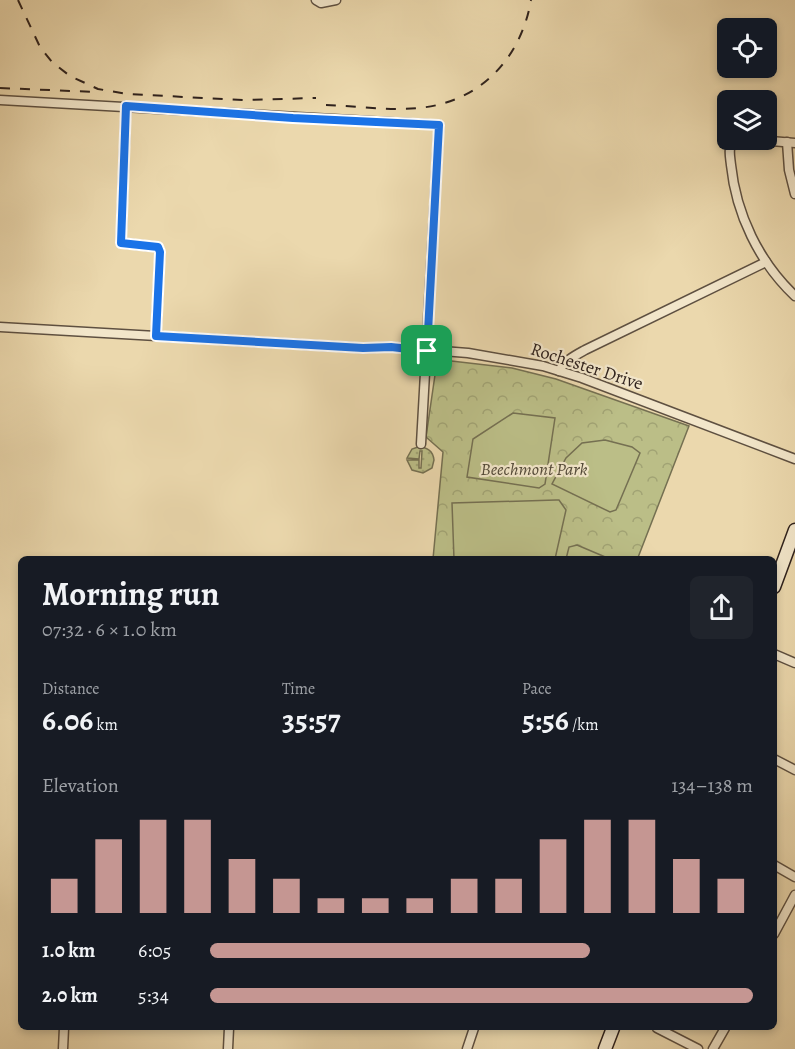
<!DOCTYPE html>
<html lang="en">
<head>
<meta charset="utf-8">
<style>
	body { margin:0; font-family:Alegreya,serif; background:#20242c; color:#f1f3f6; height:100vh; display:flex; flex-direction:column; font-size:22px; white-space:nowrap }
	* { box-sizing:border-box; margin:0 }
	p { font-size:20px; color:#9ea1a6 }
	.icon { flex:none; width:33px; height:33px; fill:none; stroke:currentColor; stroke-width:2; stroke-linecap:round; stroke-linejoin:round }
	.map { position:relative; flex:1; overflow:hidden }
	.details { position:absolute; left:18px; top:556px; width:759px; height:474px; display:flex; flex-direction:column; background:#171b24; border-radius:9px; box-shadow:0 3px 9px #0003 }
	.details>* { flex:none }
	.buttons { position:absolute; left:717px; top:18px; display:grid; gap:12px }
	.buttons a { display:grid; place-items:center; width:60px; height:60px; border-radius:9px; background:#171b24; box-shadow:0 3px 9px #0003; font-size:30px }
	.pin { position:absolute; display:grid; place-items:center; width:51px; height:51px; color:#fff; margin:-26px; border-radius:12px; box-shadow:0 3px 9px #0006 }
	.round { display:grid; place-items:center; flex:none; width:63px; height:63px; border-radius:9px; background:#20242c }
	.headline { display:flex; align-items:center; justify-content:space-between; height:102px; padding:0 24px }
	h1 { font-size:33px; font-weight:700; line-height:45px }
	.figures { display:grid; grid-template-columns:repeat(3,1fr); gap:9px; height:102px; padding:6px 24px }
	.figures div { display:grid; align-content:center }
	.figures b { font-size:30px; font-weight:700 }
	.figures small { font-size:16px; font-weight:400 }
	.figures p { font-size:16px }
	.chart { height:168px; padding:12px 24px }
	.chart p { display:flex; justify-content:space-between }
	.chart svg { width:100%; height:108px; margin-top:6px; stroke:#c59692; stroke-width:6 }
	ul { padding:0 24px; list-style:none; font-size:20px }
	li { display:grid; grid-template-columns:96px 72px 1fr; align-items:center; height:45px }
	li i { height:15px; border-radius:8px; background:#c59692 }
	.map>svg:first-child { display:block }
	.grass { fill:url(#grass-dots); stroke:#757052; stroke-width:1.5 }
	.forest { fill:url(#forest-crowns); stroke:#757052; stroke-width:1.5 }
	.pitch { fill:#bbbe87; stroke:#757052; stroke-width:1.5 }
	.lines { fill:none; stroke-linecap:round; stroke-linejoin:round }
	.street-casing { stroke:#5e5041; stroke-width:11 }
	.secondary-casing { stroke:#2f221d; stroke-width:15 }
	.street { stroke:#f2e6ca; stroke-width:8 }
	.secondary { stroke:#f2e6ca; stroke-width:12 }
	.rail { stroke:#2f221d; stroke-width:2; stroke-dasharray:10 10; stroke-linecap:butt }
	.route-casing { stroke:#fff; stroke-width:12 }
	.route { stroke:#1a73e8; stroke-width:8 }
	.labels { text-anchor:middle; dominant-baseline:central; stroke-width:4.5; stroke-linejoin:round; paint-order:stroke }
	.street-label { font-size:18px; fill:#2f221d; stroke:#f2e6ca }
	.park-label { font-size:18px; font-style:italic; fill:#524938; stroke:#f2e6ca }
</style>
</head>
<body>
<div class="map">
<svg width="795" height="1049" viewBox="0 0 795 1049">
	<defs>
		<pattern id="grass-dots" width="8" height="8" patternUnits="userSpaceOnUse" patternTransform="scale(1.5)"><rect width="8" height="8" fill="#bbbe87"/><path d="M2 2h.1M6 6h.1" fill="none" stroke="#a1a374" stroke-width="1.8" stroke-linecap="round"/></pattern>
		<pattern id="forest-crowns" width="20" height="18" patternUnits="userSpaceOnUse" patternTransform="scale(1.5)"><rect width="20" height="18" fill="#bbbe87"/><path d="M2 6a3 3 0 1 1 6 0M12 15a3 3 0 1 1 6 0" fill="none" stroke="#a1a374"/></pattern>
	</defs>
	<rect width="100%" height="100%" fill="#ebd8ad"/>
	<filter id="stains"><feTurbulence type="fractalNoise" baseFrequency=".00333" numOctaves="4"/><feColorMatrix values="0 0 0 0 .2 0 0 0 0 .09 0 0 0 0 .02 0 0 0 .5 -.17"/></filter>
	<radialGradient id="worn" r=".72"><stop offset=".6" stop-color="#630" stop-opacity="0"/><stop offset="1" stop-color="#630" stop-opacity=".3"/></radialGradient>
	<path class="grass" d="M418,447C428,447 433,451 434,460L432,468L423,473L412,470L407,460H419V468H421L422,451H420L419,459L407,458L412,449Z"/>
	<polygon class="forest" points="434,359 512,368 556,379 689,426 637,560 433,559 443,452 426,437 436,368"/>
	<g class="pitch">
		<polygon points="513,413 555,418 545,484 539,488 467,477 473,439"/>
		<polygon points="605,440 632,447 640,453 616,510 610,512 552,484 566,458 582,443"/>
		<polygon points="556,500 559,500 566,510 555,559 454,559 452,503"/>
		<polygon points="577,545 610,559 566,559 569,547"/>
	</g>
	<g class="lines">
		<g class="street-casing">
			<g id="street">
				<polyline points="316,0 321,3 336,0"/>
				<polyline points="0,100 439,125 421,444"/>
				<polyline points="126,106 121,243 158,247 160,252 156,335"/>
				<path d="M736,140C727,146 730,155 731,165C736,214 759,262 795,296"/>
				<polyline points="758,140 795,143"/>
				<polyline points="787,142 789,170 795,194"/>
				<polyline points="0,327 363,348 391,347 468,353 543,366 582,378 795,459"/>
				<path d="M559,371C564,361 576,355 585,350L766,262"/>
				<polyline points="774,654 795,663"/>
				<polyline points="774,759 795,770"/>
				<polyline points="774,865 795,877"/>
				<polyline points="774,934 795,895"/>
				<polyline points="657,1028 698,1049"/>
				<polyline points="63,1049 64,1028"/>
				<polyline points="228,1049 229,1028"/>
				<polyline points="467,1049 474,1028"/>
				<polyline points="713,1049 725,1028"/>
			</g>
		</g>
		<g class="secondary-casing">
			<g id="secondary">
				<polyline points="774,587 795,530"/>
				<polyline points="605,1049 613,1028"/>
			</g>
		</g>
		<use href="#street" class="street"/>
		<use href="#secondary" class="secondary"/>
		<g class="rail">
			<polyline points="18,0 40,47 52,62 70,76 98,89 127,94 243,100 316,98"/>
			<polyline points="0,88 97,92"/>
			<path d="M326,105C356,106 388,111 418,108C479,103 521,59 531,0"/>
		</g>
	</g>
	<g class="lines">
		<g class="route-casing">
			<polygon id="route" points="126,106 293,118 439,125 427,351 391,347 363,348 156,336 160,252 158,247 121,243"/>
		</g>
		<use href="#route" class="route"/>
	</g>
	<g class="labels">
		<g class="street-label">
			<text transform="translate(587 366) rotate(18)">Rochester Drive</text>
		</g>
		<g class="park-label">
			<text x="534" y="469">Beechmont Park</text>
		</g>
	</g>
	<rect width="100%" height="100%" filter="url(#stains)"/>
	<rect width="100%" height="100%" fill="url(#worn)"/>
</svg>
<div class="buttons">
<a><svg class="icon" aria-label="locate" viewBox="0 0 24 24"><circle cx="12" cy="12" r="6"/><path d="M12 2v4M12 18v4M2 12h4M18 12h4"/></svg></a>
<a><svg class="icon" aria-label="layers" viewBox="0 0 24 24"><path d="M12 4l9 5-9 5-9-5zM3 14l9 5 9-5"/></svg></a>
</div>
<div class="pin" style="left:427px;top:351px;background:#1e9e55"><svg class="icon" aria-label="arrive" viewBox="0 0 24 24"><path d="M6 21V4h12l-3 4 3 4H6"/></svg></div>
<section class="details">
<div class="headline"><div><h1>Morning run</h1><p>07:32 · 6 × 1.0 km</p></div><a class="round"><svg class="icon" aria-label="share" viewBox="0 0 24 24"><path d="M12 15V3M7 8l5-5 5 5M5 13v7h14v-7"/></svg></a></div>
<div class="figures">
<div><p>Distance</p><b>6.06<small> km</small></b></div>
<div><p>Time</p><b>35:57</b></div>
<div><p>Pace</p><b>5:56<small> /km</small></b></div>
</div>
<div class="chart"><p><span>Elevation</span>134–138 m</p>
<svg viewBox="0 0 160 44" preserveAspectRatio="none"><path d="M5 44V30M15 44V14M25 44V6M35 44V6M45 44V22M55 44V30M65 44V38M75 44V38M85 44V38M95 44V30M105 44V30M115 44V14M125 44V6M135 44V6M145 44V22M155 44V30"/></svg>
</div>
<ul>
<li><b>1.0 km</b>6:05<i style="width:70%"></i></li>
<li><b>2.0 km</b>5:34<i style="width:100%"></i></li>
</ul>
</section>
</div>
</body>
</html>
